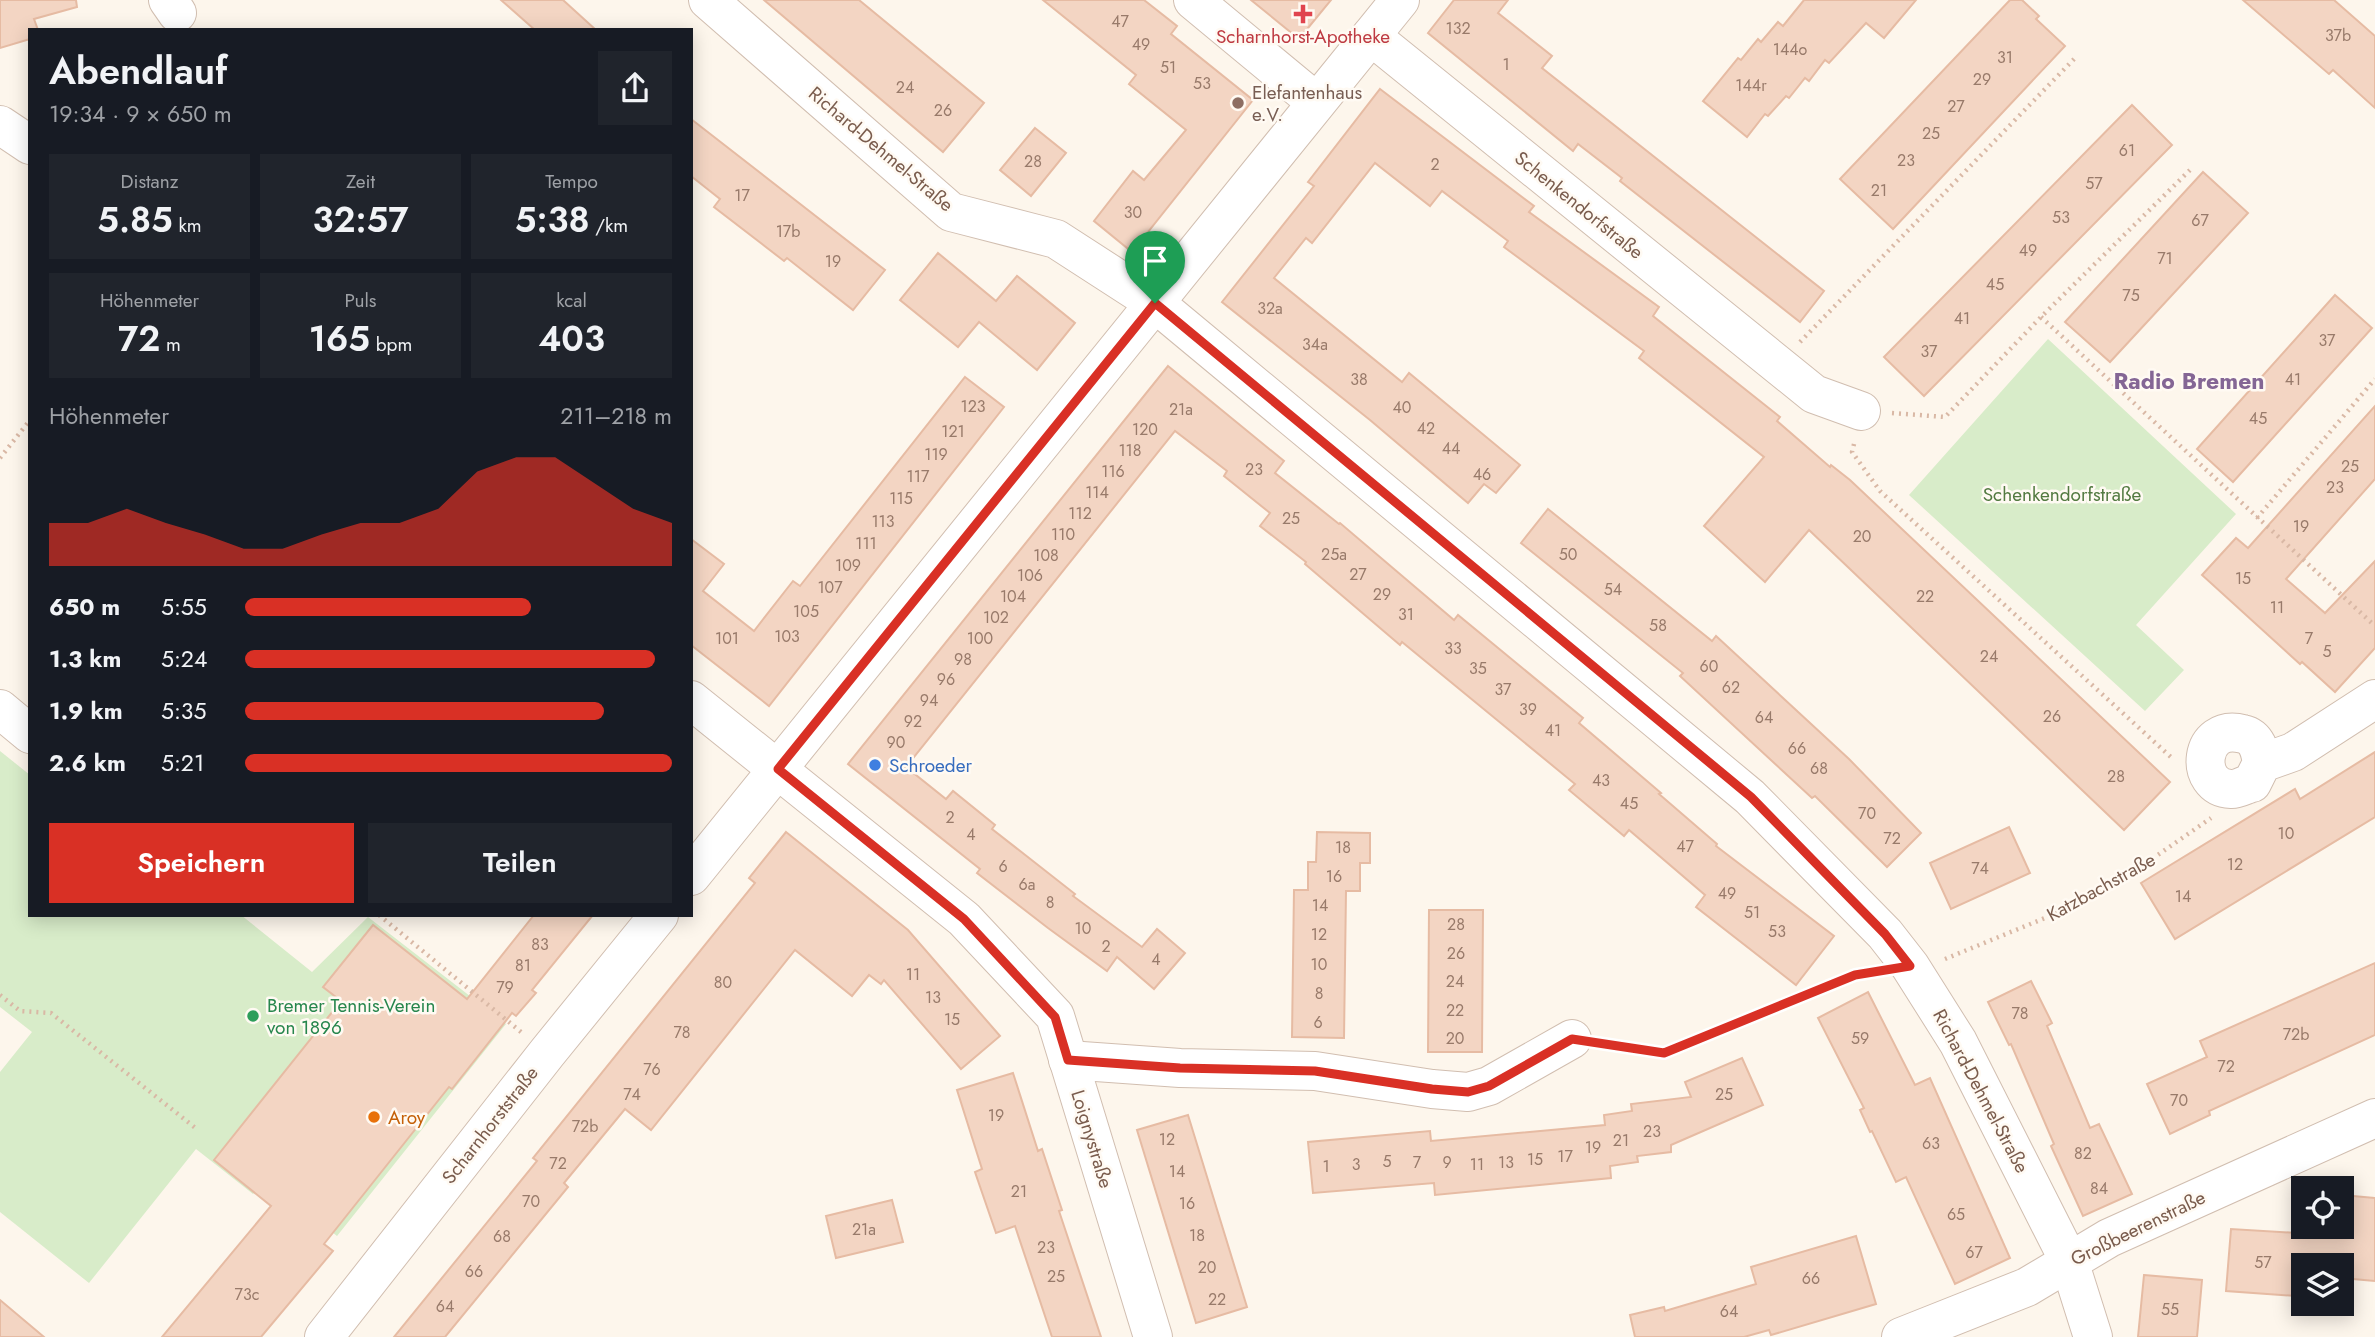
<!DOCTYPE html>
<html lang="de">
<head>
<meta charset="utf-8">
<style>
	body { margin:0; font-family:Jost,sans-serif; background:#20242c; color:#f1f3f6; height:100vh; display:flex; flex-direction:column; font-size:26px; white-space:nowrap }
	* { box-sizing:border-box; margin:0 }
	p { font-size:23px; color:#9ea1a6 }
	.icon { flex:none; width:38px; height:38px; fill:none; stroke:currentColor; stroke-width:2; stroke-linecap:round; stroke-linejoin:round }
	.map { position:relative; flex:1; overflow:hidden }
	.drawer { position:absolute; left:28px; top:28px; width:665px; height:889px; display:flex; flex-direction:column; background:#171b24; border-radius:0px; box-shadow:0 4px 18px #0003 }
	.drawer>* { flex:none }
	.buttons { position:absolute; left:2291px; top:1176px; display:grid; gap:14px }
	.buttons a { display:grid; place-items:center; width:63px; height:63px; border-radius:0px; background:#171b24; box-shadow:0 4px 18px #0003; font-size:35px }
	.pin { position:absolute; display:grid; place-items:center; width:60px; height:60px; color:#fff; margin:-72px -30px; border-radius:50% 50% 50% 0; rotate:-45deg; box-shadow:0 0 7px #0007 }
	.pin .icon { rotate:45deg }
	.round { display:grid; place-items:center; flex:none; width:74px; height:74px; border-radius:0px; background:#20242c }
	.headline { display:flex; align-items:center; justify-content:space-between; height:119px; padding:0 21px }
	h1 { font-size:38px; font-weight:600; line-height:52px }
	.metrics { display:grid; grid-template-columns:repeat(3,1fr); gap:10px; height:119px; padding:7px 21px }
	.metrics div { display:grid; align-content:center; border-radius:0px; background:#20242c; text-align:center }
	.metrics b { font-size:35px; font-weight:600 }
	.metrics small { font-size:19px; font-weight:400 }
	.metrics p { font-size:19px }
	.chart { height:196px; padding:14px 21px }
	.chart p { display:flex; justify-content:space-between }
	.chart svg { width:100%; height:126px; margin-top:7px; fill:#d93025; opacity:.7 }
	.button { display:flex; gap:14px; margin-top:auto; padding:14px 21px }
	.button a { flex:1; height:80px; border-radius:0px; background:#d93025; color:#fff; font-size:28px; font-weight:600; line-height:80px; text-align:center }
	.button a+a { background:#20242c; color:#f1f3f6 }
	ul { padding:0 21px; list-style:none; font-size:23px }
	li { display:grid; grid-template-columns:112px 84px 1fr; align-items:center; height:52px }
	li i { height:18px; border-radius:9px; background:#d93025 }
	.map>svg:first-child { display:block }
	.green { fill:#d8ecc9 }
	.building { fill:#f3d5c3; stroke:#e6bba3; stroke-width:2 }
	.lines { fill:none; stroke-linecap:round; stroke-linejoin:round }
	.minor-casing { stroke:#d1beb0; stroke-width:40 }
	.path { stroke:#d9b8a5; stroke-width:4.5; stroke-dasharray:2 5; stroke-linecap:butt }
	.minor { stroke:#fff; stroke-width:38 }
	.route-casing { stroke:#fff; stroke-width:14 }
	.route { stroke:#d93025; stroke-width:9 }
	.health-dot { fill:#e0444e; stroke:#fffaf3; stroke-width:2.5 }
	.education-dot { fill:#8d6e63; stroke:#fffaf3; stroke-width:2.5 }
	.shop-dot { fill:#3f7fe0; stroke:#fffaf3; stroke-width:2.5 }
	.leisure-dot { fill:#2e9e5b; stroke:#fffaf3; stroke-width:2.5 }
	.food-dot { fill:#e8710a; stroke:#fffaf3; stroke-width:2.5 }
	.labels { text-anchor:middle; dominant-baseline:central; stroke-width:5; stroke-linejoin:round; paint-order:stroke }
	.number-label { font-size:16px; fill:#987a6a }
	.health-label { font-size:19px; fill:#be3a42; stroke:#fffaf3 }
	.education-label { font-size:19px; fill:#785e54; stroke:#fffaf3; text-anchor:start }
	.street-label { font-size:19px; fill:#7a5c4d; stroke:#fffaf3 }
	.park-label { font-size:19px; fill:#537a41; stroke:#fffaf3 }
	.shop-label { font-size:19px; fill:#366cbe; stroke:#fffaf3; text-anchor:start }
	.leisure-label { font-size:19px; fill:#27864d; stroke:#fffaf3; text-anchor:start }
	.food-label { font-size:19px; fill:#c56008; stroke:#fffaf3; text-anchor:start }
	.quarter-label { font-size:23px; font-weight:bold; fill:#846695; stroke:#fffaf3 }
</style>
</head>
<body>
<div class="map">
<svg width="2375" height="1337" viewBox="0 0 2375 1337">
	<rect width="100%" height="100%" fill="#fdf6ec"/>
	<g class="green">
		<polygon points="2048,339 2236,514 2136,625 2184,670 2145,711 1909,495"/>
		<polygon points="0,751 30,775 30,915 241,915 312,972 368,917 506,1024 337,1236 266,1179 253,1194 196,1149 89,1283 0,1212 0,1072 32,1032 0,1007"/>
	</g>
	<g class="building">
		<polygon points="0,0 76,0 77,7 34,19 38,30 30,30 30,39 0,48"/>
		<polygon points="501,0 563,0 596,30 535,30"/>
		<polygon points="764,0 859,0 984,103 943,152"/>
		<polygon points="1043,0 1144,0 1177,26 1171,34 1253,100 1132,252 1094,221 1133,171 1144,180 1186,130 1129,84 1136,75"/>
		<polygon points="1251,0 1331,0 1299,39"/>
		<polygon points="1454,0 1508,0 1498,13 1552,56 1542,68 1824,291 1800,322 1620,181 1622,178 1578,144 1573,151 1428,33"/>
		<polygon points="1804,0 1916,0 1884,38 1866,23 1829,63 1825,60 1809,81 1805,78 1789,98 1786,96 1768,116 1765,114 1747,137 1703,101 1738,58 1741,60 1758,39 1761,42 1778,22 1783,26"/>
		<polygon points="2010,0 2022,0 2039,16 2036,19 2065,46 1893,229 1840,179"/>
		<polygon points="2243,0 2334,0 2375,36 2375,108 2333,70 2329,74"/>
		<polygon points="1380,89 1534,206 1529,212 1659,307 1653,316 1780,417 1777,421 1830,467 1831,465 1850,480 2170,782 2124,830 1809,530 1765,582 1704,526 1764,457 1639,358 1644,351 1504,247 1508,241 1442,191 1430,206 1375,163 1312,243 1306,238 1274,278 1402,382 1409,373 1520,465 1496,493 1484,484 1468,503 1370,420 1222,302 1314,186 1308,182"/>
		<polygon points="2132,105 2172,145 1924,396 1884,357"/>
		<polygon points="691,119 885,270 853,310 787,258 784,261 714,207 720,199 691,176"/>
		<polygon points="1035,128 1066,153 1031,196 1000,170"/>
		<polygon points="2203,172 2248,213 2110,362 2065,322"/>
		<polygon points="938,253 996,301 1017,276 1075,323 1037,370 979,322 958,347 900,300"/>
		<polygon points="2335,295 2372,328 2233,482 2197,449"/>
		<polygon points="1168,366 1284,461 1275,473 1339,524 1340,523 1454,620 1458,615 1583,718 1579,723 1661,793 1659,794 1717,844 1716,846 1834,936 1796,985 1696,907 1705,895 1629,830 1624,836 1569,790 1575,784 1402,642 1400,645 1305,564 1306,562 1260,526 1270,513 1224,476 1227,471 1175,431 906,767 946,799 953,791 995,825 992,829 1075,894 1073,896 1142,947 1157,929 1185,953 1154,989 1117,957 1107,971 1048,928 977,873 980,869 848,764"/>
		<polygon points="965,377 1004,407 769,706 691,645 691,539 724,564 703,591 754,631 793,581 800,586"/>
		<polygon points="2375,406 2375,479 2286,579 2325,613 2375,561 2375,648 2335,692 2302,662 2300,664 2202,575 2236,538 2248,548"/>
		<polygon points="1548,509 1712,641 1716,636 1849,759 1921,833 1887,867 1815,796 1812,798 1680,676 1683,673 1521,543"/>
		<polygon points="2375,752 2375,817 2175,939 2141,883 2295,789 2300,799"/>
		<polygon points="2009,827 2030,873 1951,909 1930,863"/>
		<polygon points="786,832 908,930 1000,1036 961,1069 884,980 881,984 869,975 852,996 795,950 651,1130 625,1109 564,1183 568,1187 445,1337 394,1337 537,1161 533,1158 755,883 749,878"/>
		<polygon points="1317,832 1370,833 1370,863 1360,863 1360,891 1346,891 1344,1038 1292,1037 1294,890 1308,890 1308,862 1316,862"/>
		<polygon points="1429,910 1483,910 1482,1052 1428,1052"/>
		<polygon points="534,915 593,915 532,990 536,993 516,1016 512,1013 452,1089 449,1087 324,1244 333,1251 261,1337 162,1337 271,1206 214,1160 341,1001 323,987 373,925 467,999"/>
		<polygon points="2375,963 2375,1035 2209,1111 2210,1115 2170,1134 2147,1084 2207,1057 2200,1041"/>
		<polygon points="2031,981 2052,1023 2047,1026 2090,1128 2099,1124 2132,1194 2083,1216 2051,1146 2054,1144 2011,1044 2009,1045 1988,1002"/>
		<polygon points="1868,992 1915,1085 1930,1078 2010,1258 1955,1284 1906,1177 1896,1182 1872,1131 1870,1132 1860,1110 1864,1108 1818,1018"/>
		<polygon points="1742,1058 1763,1105 1671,1145 1671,1152 1637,1156 1638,1162 1610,1166 1611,1178 1435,1195 1434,1183 1313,1193 1308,1142 1430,1131 1431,1141 1605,1125 1604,1115 1632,1111 1631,1104 1691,1097 1685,1082"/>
		<polygon points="1013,1073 1038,1151 1042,1149 1062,1210 1059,1211 1101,1337 1052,1337 1015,1226 996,1233 975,1172 982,1169 957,1090"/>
		<polygon points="1188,1115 1247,1307 1196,1323 1137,1130"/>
		<polygon points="2342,1195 2375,1198 2375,1281 2342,1278 2342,1265 2298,1265 2296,1296 2226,1291 2231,1229 2313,1234 2314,1227 2342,1227"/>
		<polygon points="892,1200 903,1242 836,1258 826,1216"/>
		<polygon points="1856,1236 1876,1304 1771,1335 1769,1330 1744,1337 1635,1337 1630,1315 1664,1307 1665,1311 1756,1284 1751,1267"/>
		<polygon points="2144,1275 2202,1280 2197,1337 2138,1337"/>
		<polygon points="0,1300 44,1337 0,1337"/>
	</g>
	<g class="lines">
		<g class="minor-casing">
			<g id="minor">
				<polyline points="168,0 177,13"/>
				<polyline points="708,0 951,212 1056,239 1155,303 1750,797 1885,934 1910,966 1958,1042 2069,1261 2093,1337"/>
				<polyline points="1193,0 1316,102"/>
				<polyline points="1371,36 1814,394 1861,411"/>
				<polyline points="0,125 30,145"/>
				<polyline points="691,700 964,919 1055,1016 1153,1337"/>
				<polyline points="0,709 30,734"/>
				<path d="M2262,763C2260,751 2257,737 2243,734C2198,722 2193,788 2231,789C2237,790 2246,784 2252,783L2262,763L2293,752L2375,699"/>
				<polyline points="691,876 1400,0"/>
				<polyline points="1068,1060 1180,1068 1315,1071 1432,1089 1468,1092 1489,1086 1572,1039"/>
				<polyline points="324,1337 547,1053 659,915"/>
				<polyline points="1901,1337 2027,1287 2109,1238 2375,1118"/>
			</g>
		</g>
		<g class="path">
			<polyline points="2041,317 2375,626"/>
			<polyline points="1800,342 2076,57"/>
			<polyline points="1892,413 1945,417 2041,317 2193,167"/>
			<polyline points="1854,444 1852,452 1880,491 2173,759"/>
			<polyline points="0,458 30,420"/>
			<polyline points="2257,518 2375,379"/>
			<polyline points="379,915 521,1032"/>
			<polyline points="1945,959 2067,909 2139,868 2211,818"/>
			<polyline points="0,995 20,1011 51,1013 198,1130"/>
			<polyline points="1605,1044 1664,1053 1855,975 1875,972"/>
		</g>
		<use href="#minor" class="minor"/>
	</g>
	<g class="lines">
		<g class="route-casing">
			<polygon id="route" points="1155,303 1751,797 1885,934 1910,966 1855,975 1664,1053 1572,1039 1489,1086 1468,1092 1432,1089 1315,1071 1180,1068 1068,1060 1055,1017 964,919 778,769"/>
		</g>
		<use href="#route" class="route"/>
	</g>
	<path class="health-dot" d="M1299.5 3.5h7v7h7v7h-7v7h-7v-7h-7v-7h7z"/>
	<circle class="education-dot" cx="1238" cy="103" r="7"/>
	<circle class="shop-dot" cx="875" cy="765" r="7"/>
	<circle class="leisure-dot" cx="253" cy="1016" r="7"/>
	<circle class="food-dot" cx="374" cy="1117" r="7"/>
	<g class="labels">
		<g class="number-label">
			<text x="1120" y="21">47</text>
			<text x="1458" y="28">132</text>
			<text x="2338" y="35">37b</text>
			<text x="1141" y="44">49</text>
			<text x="1790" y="49">144o</text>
			<text x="2005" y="57">31</text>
			<text x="1506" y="64">1</text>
			<text x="1168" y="67">51</text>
			<text x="1982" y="79">29</text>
			<text x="1202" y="83">53</text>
			<text x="1751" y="85">144r</text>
			<text x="905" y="87">24</text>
			<text x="1956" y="106">27</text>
			<text x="943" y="110">26</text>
			<text x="1931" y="133">25</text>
			<text x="2127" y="150">61</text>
			<text x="1906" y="160">23</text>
			<text x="1033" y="161">28</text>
			<text x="1435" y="164">2</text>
			<text x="2094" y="183">57</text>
			<text x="1879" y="190">21</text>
			<text x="742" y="195">17</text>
			<text x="1133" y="212">30</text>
			<text x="2061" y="217">53</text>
			<text x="2200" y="220">67</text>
			<text x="788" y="231">17b</text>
			<text x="2028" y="250">49</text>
			<text x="2165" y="258">71</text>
			<text x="833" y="261">19</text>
			<text x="1995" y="284">45</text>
			<text x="2131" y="295">75</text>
			<text x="1270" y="308">32a</text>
			<text x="1962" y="318">41</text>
			<text x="2327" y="340">37</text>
			<text x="1315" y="344">34a</text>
			<text x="1929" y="351">37</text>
			<text x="1359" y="379">38</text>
			<text x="2293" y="379">41</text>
			<text x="973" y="406">123</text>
			<text x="1402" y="407">40</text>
			<text x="1181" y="409">21a</text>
			<text x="2258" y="418">45</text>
			<text x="1426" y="428">42</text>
			<text x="1145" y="429">120</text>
			<text x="953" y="431">121</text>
			<text x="1451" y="448">44</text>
			<text x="1130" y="450">118</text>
			<text x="936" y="454">119</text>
			<text x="2350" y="466">25</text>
			<text x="1254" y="469">23</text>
			<text x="1113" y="471">116</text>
			<text x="1482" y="474">46</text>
			<text x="918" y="476">117</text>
			<text x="2335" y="487">23</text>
			<text x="1097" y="492">114</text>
			<text x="901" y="498">115</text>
			<text x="1080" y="513">112</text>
			<text x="1291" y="518">25</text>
			<text x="883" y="521">113</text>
			<text x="2301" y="526">19</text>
			<text x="1063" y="534">110</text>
			<text x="1862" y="536">20</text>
			<text x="866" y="543">111</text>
			<text x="1334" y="554">25a</text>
			<text x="1568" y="554">50</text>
			<text x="1046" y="555">108</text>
			<text x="848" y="565">109</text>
			<text x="1358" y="574">27</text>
			<text x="1030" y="575">106</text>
			<text x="2243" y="578">15</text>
			<text x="830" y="587">107</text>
			<text x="1613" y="589">54</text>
			<text x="1382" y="594">29</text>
			<text x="1013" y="596">104</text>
			<text x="1925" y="596">22</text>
			<text x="2277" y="607">11</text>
			<text x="806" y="611">105</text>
			<text x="1406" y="614">31</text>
			<text x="996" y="617">102</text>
			<text x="1658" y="625">58</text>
			<text x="787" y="636">103</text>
			<text x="727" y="638">101</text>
			<text x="980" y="638">100</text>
			<text x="2309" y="638">7</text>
			<text x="1453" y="648">33</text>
			<text x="2327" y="651">5</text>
			<text x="1989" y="656">24</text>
			<text x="963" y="659">98</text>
			<text x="1709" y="666">60</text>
			<text x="1478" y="668">35</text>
			<text x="946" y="679">96</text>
			<text x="1731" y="687">62</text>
			<text x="1503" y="689">37</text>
			<text x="929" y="700">94</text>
			<text x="1528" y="709">39</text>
			<text x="2052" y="716">26</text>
			<text x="1764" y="717">64</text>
			<text x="913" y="721">92</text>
			<text x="1553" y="730">41</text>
			<text x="896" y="742">90</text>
			<text x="1797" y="748">66</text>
			<text x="1819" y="768">68</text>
			<text x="2116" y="776">28</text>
			<text x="1601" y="780">43</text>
			<text x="1629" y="803">45</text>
			<text x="1867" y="813">70</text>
			<text x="950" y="817">2</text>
			<text x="2286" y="833">10</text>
			<text x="971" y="834">4</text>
			<text x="1892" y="838">72</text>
			<text x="1685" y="846">47</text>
			<text x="1343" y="847">18</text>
			<text x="2235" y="864">12</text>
			<text x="1003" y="866">6</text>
			<text x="1980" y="868">74</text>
			<text x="1334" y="876">16</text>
			<text x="1027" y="884">6a</text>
			<text x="1727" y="893">49</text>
			<text x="2183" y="896">14</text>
			<text x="1050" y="902">8</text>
			<text x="1320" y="905">14</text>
			<text x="1752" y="912">51</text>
			<text x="1456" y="924">28</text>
			<text x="1083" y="928">10</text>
			<text x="1777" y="931">53</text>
			<text x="1319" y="934">12</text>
			<text x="540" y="944">83</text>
			<text x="1106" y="946">2</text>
			<text x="1456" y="953">26</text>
			<text x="1156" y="959">4</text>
			<text x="1319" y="964">10</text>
			<text x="523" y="965">81</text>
			<text x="913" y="974">11</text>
			<text x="1455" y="981">24</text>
			<text x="723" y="982">80</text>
			<text x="505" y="987">79</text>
			<text x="1319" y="993">8</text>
			<text x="933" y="997">13</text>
			<text x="1455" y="1010">22</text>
			<text x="2020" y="1013">78</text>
			<text x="952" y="1019">15</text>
			<text x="1318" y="1022">6</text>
			<text x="682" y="1032">78</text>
			<text x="2296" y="1034">72b</text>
			<text x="1455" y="1038">20</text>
			<text x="1860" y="1038">59</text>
			<text x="2226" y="1066">72</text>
			<text x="652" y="1069">76</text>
			<text x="632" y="1094">74</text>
			<text x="1724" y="1094">25</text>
			<text x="2179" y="1100">70</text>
			<text x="996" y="1115">19</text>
			<text x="585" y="1126">72b</text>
			<text x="1652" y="1131">23</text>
			<text x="1167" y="1139">12</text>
			<text x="1621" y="1140">21</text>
			<text x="1931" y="1143">63</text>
			<text x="1593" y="1147">19</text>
			<text x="2083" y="1153">82</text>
			<text x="1565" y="1156">17</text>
			<text x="1535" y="1159">15</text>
			<text x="1387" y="1161">5</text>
			<text x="1417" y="1162">7</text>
			<text x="1447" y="1162">9</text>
			<text x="1506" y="1162">13</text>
			<text x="558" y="1163">72</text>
			<text x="1356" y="1164">3</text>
			<text x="1477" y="1164">11</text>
			<text x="1326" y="1166">1</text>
			<text x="1177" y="1171">14</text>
			<text x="2099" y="1188">84</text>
			<text x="1019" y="1191">21</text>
			<text x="531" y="1201">70</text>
			<text x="1187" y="1203">16</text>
			<text x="1956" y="1214">65</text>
			<text x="864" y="1229">21a</text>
			<text x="1197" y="1235">18</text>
			<text x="502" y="1236">68</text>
			<text x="1046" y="1247">23</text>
			<text x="1974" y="1252">67</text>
			<text x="2263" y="1262">57</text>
			<text x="1207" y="1267">20</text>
			<text x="474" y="1271">66</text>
			<text x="1056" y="1276">25</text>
			<text x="1811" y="1278">66</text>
			<text x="247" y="1294">73c</text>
			<text x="1217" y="1299">22</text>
			<text x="445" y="1306">64</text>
			<text x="2170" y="1309">55</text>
			<text x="1729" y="1311">64</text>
		</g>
		<g class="health-label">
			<text x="1303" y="36">Scharnhorst-Apotheke</text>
		</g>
		<g class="education-label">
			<text x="1252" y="92">Elefantenhaus<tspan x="1252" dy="22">e.V.</tspan></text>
		</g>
		<g class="street-label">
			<text transform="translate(881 149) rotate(40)">Richard-Dehmel-Straße</text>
			<text transform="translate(1579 205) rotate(39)">Schenkendorfstraße</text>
			<text transform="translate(2101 887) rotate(-29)">Katzbachstraße</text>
			<text transform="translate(1981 1091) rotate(62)">Richard-Dehmel-Straße</text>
			<text transform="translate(490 1125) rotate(-52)">Scharnhorststraße</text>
			<text transform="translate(1092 1139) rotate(73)">Loignystraße</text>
			<text transform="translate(2138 1228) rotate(-26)">Großbeerenstraße</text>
		</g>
		<g class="park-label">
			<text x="2062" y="494">Schenkendorfstraße</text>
		</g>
		<g class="shop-label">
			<text x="889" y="765">Schroeder</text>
		</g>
		<g class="leisure-label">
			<text x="267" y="1005">Bremer Tennis-Verein<tspan x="267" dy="22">von 1896</tspan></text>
		</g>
		<g class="food-label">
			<text x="388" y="1117">Aroy</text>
		</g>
		<g class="quarter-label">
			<text x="2189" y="381">Radio Bremen</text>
		</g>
	</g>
</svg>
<div class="buttons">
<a><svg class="icon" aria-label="locate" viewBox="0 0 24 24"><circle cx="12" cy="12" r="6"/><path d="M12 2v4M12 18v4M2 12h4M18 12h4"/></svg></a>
<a><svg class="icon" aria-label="layers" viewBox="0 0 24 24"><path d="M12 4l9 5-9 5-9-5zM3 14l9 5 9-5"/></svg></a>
</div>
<div class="pin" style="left:1155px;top:303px;background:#1e9e55"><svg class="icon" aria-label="arrive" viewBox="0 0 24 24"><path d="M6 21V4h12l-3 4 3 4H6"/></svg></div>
<section class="drawer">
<div class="headline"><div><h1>Abendlauf</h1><p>19:34 · 9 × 650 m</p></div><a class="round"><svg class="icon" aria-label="share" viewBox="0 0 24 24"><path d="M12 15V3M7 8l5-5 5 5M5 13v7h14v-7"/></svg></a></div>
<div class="metrics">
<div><p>Distanz</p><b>5.85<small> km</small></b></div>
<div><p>Zeit</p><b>32:57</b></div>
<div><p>Tempo</p><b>5:38<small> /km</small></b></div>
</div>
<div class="metrics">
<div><p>Höhenmeter</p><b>72<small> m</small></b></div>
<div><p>Puls</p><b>165<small> bpm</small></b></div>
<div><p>kcal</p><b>403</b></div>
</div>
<div class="chart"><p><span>Höhenmeter</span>211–218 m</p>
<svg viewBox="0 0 160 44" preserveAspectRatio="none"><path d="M0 44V29L10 29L20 24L30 29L40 33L50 38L60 38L70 33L80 29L90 29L100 24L110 11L120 6L130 6L140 15L150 24L160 29V44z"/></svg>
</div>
<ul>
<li><b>650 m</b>5:55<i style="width:67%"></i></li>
<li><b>1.3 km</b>5:24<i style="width:96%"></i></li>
<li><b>1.9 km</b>5:35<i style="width:84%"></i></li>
<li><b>2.6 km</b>5:21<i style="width:100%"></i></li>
</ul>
<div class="button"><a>Speichern</a><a>Teilen</a></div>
</section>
</div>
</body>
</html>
